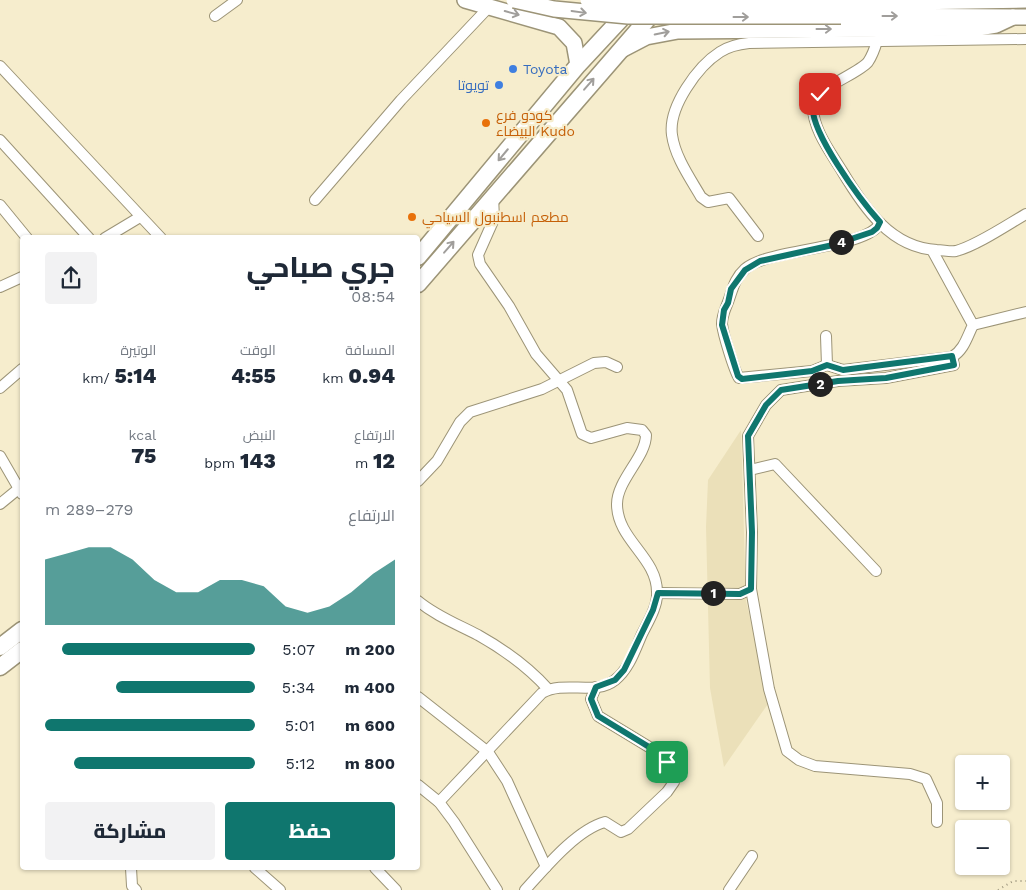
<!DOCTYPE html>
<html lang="ar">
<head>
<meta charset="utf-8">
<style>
	body { margin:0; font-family:"Work Sans",Cairo,sans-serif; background:#f2f2f3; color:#1f2937; direction:rtl; height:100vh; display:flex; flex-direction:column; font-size:19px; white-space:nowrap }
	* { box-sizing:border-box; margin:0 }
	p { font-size:16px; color:#747a83 }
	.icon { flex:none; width:28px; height:28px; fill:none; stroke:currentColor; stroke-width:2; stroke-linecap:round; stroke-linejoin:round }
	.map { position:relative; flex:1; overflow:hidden; direction:ltr }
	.drawer { position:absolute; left:20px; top:235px; width:400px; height:635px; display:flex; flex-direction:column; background:#fff; border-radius:5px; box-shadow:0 1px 4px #0004; direction:rtl }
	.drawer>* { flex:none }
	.tools { position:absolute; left:955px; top:755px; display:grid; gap:10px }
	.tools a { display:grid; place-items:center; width:55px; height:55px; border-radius:5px; background:#fff; box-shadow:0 1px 4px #0004; font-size:25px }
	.pin { position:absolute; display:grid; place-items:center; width:42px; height:42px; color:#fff; margin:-21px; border-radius:10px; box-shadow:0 2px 8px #0006 }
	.km { position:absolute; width:25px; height:25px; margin:-12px; border-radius:50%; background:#222; color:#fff; font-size:14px; line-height:25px; text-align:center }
	.round { display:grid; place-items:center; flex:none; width:52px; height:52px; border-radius:5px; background:#f2f2f3 }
	.headline { display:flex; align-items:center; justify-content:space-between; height:85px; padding:0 25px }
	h1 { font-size:28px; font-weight:800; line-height:38px }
	.figures { display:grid; grid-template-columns:repeat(3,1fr); gap:8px; height:85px; padding:5px 25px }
	.figures div { display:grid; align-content:center }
	.figures b { font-size:21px; font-weight:800 }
	.figures small { font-size:14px; font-weight:400 }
	.figures p { font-size:14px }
	.chart { height:140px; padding:10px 25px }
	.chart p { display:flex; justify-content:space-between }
	.chart svg { width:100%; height:90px; margin-top:5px; fill:#0f766e; opacity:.7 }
	.button { display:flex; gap:10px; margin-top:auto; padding:10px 25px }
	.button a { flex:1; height:58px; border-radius:5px; background:#0f766e; color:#fff; font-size:20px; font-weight:800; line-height:58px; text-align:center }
	.button a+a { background:#f2f2f3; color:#1f2937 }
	ul { padding:0 25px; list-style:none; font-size:16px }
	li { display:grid; grid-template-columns:80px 60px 1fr; align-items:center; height:38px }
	li i { height:12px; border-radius:6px; background:#0f766e }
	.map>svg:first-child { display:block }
	.built { fill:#ebe0b9 }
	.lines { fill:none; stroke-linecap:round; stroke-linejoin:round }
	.minor-casing { stroke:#9c9477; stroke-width:12 }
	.primary-casing { stroke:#9c9477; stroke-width:18 }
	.trunk-casing { stroke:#9c9477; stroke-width:19 }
	.path { stroke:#9d967f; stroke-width:2; stroke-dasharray:1 4; stroke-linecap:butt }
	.minor { stroke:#fff; stroke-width:10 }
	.primary { stroke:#fff; stroke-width:15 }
	.trunk { stroke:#fff; stroke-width:16 }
	.primary-bridge-casing { stroke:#9c9477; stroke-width:18; stroke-linecap:butt }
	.primary-bridge { stroke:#fff; stroke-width:15 }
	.oneway { stroke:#a09e9b }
	.route-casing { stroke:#fff; stroke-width:10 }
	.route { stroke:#0f766e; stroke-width:6 }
	.shop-dot { fill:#3f7fe0; stroke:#f6edcd; stroke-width:2 }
	.food-dot { fill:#e8710a; stroke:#f6edcd; stroke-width:2 }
	.labels { text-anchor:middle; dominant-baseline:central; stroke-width:4.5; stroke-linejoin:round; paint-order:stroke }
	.shop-label { font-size:14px; fill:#366cbe; stroke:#f6edcd; text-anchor:start }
	.food-label { font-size:14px; fill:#c56008; stroke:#f6edcd; text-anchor:start }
</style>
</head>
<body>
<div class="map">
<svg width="1026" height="890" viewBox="0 0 1026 890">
	<rect width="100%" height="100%" fill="#f6edcd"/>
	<polygon class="built" points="741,430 746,601 770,701 724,767 710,688 706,527 708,480"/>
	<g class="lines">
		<g class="minor-casing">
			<g id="minor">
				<polyline points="215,16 237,0"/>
				<path d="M877,41C875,48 872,56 868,62C857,75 814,88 813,106C812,128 831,153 842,171C864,208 891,248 937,250C943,250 950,252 956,251C976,246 1007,225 1026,214"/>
				<polyline points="0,66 161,238"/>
				<polyline points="0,140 89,238"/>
				<polyline points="315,200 401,100 489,7"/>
				<polyline points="0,205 27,238"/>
				<path d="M880,223C868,249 768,248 745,269C734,279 733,289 728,302C725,310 722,315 722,324C723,334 734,370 739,378L812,371L827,365L843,370L952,357C964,350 967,337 973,325L932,250"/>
				<path d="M758,236L729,198L708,202L701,197C690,178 675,157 672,135C668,107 698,66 720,52C729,46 739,44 749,43L1026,39"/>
				<polyline points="105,238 140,217"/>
				<polyline points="0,287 22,277"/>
				<polyline points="973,325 1026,312"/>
				<polyline points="826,336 827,365"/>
				<polyline points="0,388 22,369"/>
				<polyline points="0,456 22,494"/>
				<polyline points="750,470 775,464 876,571"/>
				<polyline points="418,481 437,461 460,422 470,412 542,389 594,363 606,362 617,367"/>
				<polyline points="0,504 22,486"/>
				<polyline points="751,589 769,689 787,751 799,760 815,766 910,774 926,779 937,803 937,822"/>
				<polyline points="658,593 740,594 751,589 752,532 748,436 766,405 781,390 838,381 886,378 954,365 952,357"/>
				<path d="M418,601C436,616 457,624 478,635C503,649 529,668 548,689"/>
				<polyline points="418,697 488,752 507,781 546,867"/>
				<polyline points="418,785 439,802 454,822 497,890"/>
				<path d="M439,802L542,693C565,680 595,696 615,680C629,669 635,650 642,634C648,622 658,606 657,592C657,557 617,540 617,504C617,480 646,457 646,435L642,430L627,428L591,438L582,434L567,390L536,354L509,306L480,264L478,255L494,219L493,196"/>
				<polyline points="131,868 132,886 136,890"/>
				<polyline points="255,868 280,890"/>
				<polyline points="375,868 396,890"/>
				<path d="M525,890C545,868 576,830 605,822L621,832L628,829L667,792L674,782L675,770L654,750L598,716L591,699L596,687"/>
				<polyline points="729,890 752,856"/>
			</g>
		</g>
		<g class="primary-casing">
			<g id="primary">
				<polyline points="465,0 559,27 574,43 578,65"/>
				<polyline points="841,3 1026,0"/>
				<polyline points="841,16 1026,17"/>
				<polyline points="623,49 646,37 678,31 978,28 996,25 1013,17"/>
			</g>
		</g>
		<g class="trunk-casing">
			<g id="trunk">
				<polyline points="418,257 578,65 632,7"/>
				<polyline points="418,284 658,7"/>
				<polyline points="0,647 22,630"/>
				<polyline points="0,667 22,650"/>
			</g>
		</g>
		<polyline class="path" points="998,890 1013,881 1026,881"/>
		<use href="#minor" class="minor"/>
		<use href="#primary" class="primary"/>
		<use href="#trunk" class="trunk"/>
		<g class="primary-bridge-casing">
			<g id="primary-bridge">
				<polyline points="514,0 554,9 628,16 841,16"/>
				<polyline points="588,0 625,3 841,3"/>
			</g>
		</g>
		<use href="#primary-bridge" class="primary-bridge"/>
	</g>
	<defs><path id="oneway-shaft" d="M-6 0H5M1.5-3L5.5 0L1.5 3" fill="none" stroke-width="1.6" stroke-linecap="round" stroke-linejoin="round" transform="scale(1.25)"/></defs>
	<g class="oneway">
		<use href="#oneway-shaft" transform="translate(579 12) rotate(8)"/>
		<use href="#oneway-shaft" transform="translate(512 13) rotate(15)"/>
		<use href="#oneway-shaft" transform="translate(890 16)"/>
		<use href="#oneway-shaft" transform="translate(741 17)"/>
		<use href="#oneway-shaft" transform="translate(824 29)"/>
		<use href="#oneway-shaft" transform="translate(662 33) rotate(-12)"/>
		<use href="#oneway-shaft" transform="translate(589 84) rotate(-49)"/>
		<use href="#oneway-shaft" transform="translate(503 155) rotate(130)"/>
		<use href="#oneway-shaft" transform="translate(449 247) rotate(-49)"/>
	</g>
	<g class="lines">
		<g class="route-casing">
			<path id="route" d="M667,762L654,750L598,716L591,699L596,687L615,680L624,670L653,610L658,593L740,594L751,589L752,532L748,436L766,405L781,390L838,381L886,378L954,365L952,356L843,370L827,365L812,371L742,379L738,376L722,325L724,310L728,303L731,289L745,270L760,261L833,245L872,232L877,228L880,222C862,202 808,130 813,104C814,100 817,97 820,94"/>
		</g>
		<use href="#route" class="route"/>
	</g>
	<g class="shop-dot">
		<circle cx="513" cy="69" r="5"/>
		<circle cx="499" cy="85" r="5"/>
	</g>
	<g class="food-dot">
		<circle cx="486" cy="123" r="5"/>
		<circle cx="412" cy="217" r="5"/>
	</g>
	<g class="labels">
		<g class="shop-label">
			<text x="523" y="69">Toyota</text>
			<text x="489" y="85" text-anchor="end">تويوتا</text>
		</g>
		<g class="food-label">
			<text x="496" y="115">كودو فرع<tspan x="496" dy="16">البيضاء Kudo</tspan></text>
			<text x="422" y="217">مطعم اسطنبول السياحي</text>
		</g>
	</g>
</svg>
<div class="tools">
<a>+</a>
<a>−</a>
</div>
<div class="pin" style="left:667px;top:762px;background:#1e9e55"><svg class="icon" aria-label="arrive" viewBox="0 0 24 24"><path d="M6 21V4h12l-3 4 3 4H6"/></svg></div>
<div class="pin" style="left:820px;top:94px;background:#d93025"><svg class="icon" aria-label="check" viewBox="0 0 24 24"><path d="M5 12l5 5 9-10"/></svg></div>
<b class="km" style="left:713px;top:593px">1</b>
<b class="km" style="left:820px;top:384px">2</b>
<b class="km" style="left:841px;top:242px">4</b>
<section class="drawer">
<div class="headline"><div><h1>جري صباحي</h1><p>08:54</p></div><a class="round"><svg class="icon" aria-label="share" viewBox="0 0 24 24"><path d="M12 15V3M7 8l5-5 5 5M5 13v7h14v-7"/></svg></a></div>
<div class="figures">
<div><p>المسافة</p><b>0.94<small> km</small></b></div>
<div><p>الوقت</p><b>4:55</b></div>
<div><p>الوتيرة</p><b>5:14<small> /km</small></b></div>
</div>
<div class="figures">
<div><p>الارتفاع</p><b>12<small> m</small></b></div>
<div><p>النبض</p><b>143<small> bpm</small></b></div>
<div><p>kcal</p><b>75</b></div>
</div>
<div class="chart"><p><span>الارتفاع</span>279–289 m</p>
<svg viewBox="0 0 160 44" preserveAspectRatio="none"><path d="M0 44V12L10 9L20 6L30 6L40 12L50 22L60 28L70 28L80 22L90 22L100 25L110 35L120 38L130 35L140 28L150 19L160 12V44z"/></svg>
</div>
<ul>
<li><b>200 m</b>5:07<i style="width:92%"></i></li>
<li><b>400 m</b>5:34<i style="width:66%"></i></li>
<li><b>600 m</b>5:01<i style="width:100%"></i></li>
<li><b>800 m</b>5:12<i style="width:86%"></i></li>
</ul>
<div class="button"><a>حفظ</a><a>مشاركة</a></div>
</section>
</div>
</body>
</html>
